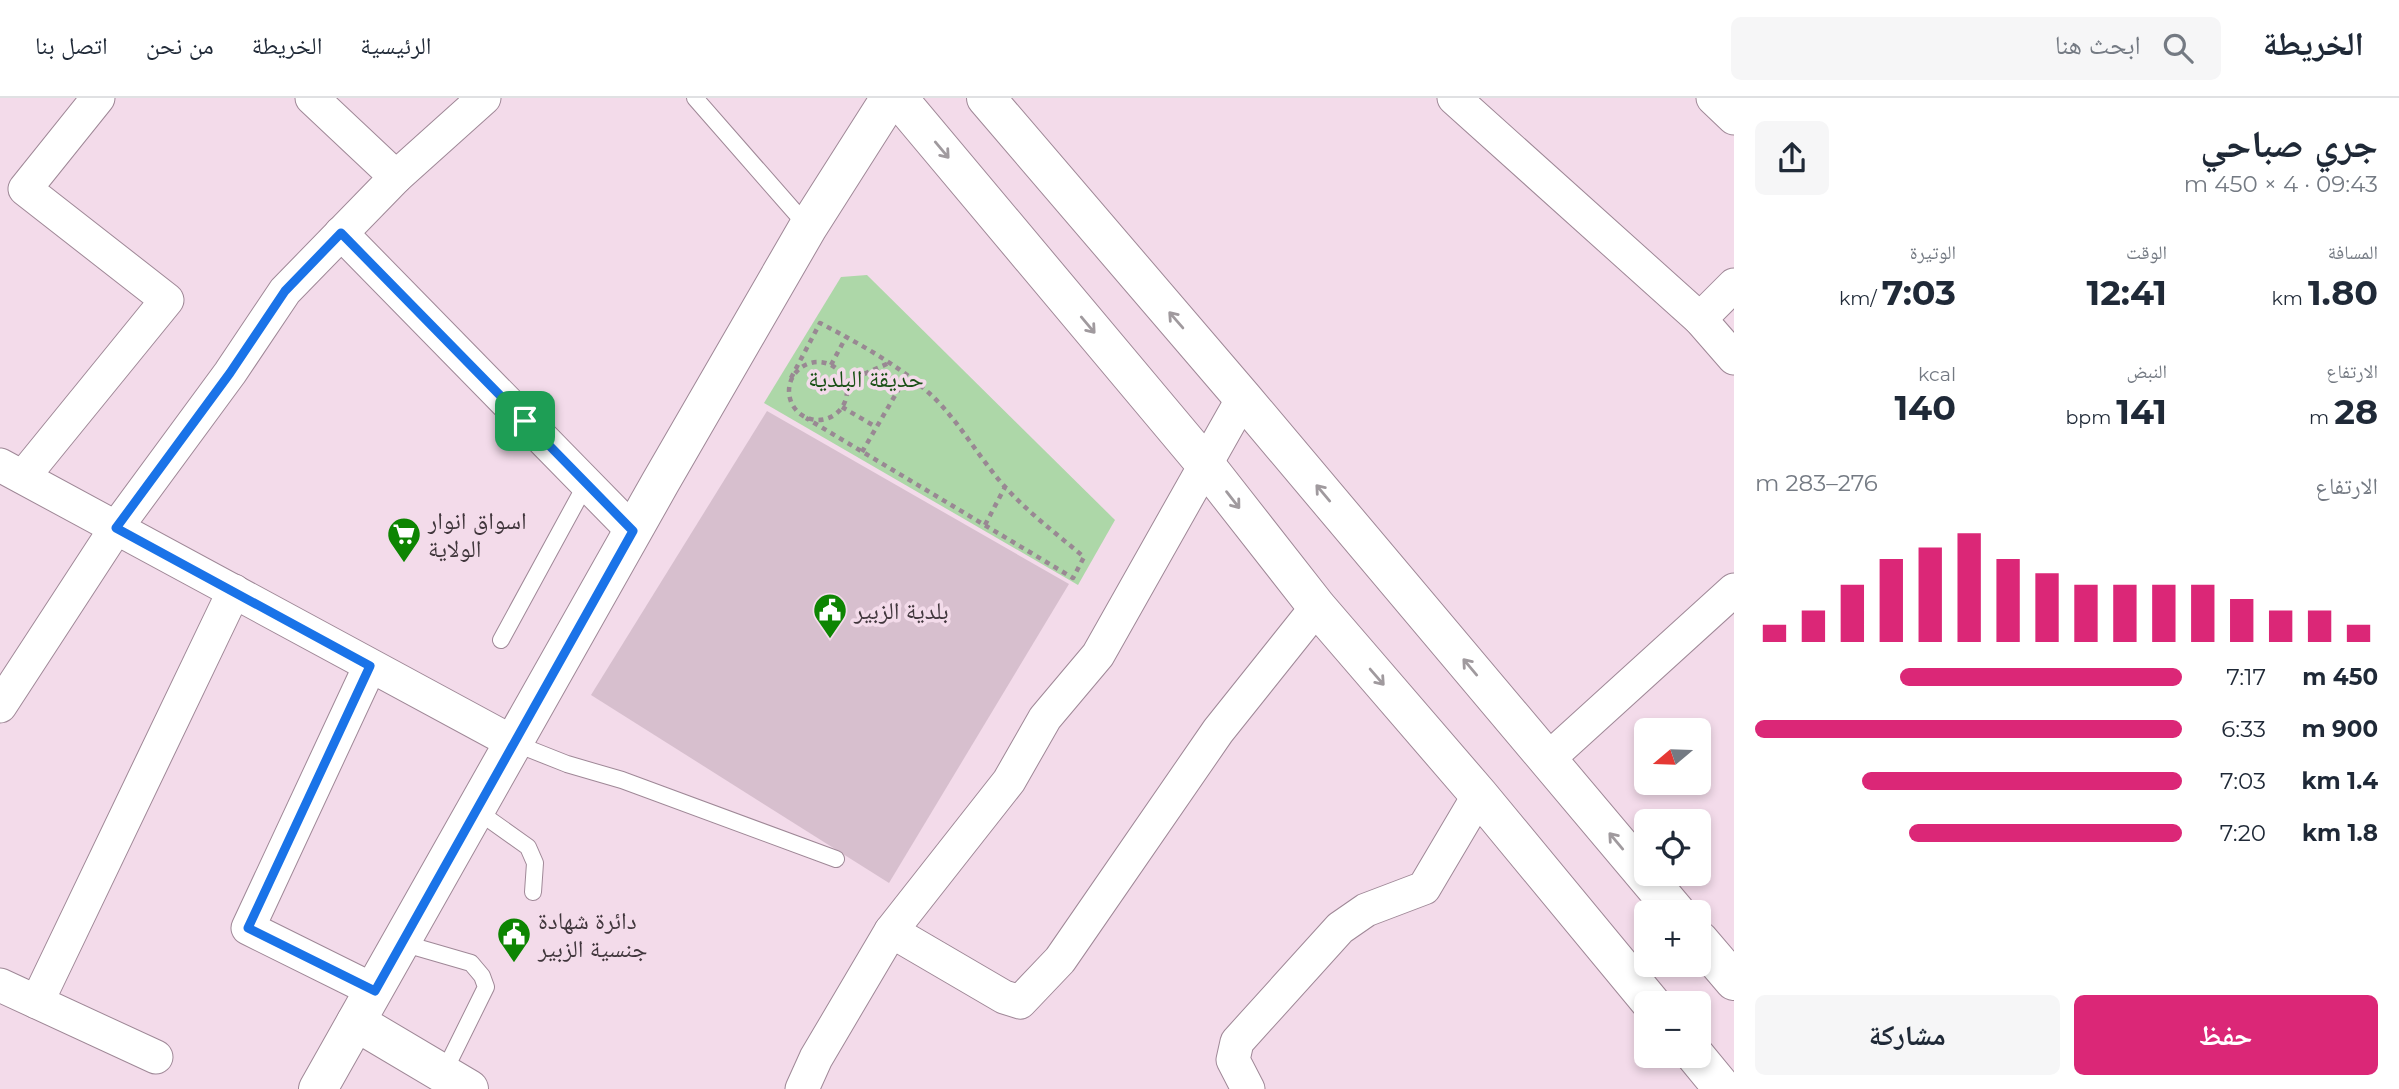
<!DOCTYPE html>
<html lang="ar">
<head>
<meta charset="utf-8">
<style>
	body { margin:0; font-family:Montserrat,"Noto Naskh Arabic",sans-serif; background:#f6f6f7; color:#1f2937; direction:rtl; height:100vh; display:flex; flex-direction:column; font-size:26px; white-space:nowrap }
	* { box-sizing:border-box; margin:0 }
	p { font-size:23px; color:#747a83 }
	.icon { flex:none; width:38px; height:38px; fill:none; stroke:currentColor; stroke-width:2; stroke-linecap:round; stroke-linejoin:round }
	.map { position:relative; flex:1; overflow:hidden; direction:ltr }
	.sheet { display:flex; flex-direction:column; background:#fff; width:665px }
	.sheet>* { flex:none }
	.needle { width:46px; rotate:251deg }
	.buttons { position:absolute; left:1634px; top:620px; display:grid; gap:14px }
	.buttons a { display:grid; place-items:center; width:77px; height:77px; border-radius:10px; background:#fff; box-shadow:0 4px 10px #0003; font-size:35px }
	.pin { position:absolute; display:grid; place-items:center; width:60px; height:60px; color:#fff; margin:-30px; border-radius:14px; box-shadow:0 4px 10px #0006 }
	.round { display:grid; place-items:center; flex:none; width:74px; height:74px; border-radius:10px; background:#f6f6f7 }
	.summary { display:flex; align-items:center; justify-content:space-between; height:119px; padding:0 21px }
	h1 { font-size:38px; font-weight:700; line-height:52px }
	.metrics { display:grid; grid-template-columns:repeat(3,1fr); gap:10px; height:119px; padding:7px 21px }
	.metrics div { display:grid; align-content:center }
	.metrics b { font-size:35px; font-weight:700 }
	.metrics small { font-size:19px; font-weight:400 }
	.metrics p { font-size:19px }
	.chart { height:196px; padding:14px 21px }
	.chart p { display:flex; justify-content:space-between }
	.chart svg { width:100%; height:126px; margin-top:7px; stroke:#db2777; stroke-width:6 }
	.cta { display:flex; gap:14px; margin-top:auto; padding:14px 21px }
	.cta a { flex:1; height:80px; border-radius:10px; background:#db2777; color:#fff; font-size:28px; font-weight:700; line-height:80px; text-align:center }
	.cta a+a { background:#f6f6f7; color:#1f2937 }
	ul { padding:0 21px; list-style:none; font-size:23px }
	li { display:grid; grid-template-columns:112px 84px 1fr; align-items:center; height:52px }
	li i { height:18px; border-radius:9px; background:#db2777 }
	header { display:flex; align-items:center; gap:42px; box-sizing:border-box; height:98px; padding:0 35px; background:#fff; border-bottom:2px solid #e0e1e3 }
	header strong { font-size:33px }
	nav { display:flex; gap:38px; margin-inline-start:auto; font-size:24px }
	.search { width:490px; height:63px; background:#f6f6f7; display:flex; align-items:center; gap:18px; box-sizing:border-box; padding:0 24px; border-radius:10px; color:#747a83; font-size:26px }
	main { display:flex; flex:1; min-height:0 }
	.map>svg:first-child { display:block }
	.green { fill:#add7a8 }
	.building { fill:#d7bfce }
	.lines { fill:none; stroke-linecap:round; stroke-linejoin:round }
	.lane-casing { stroke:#9f8897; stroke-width:18 }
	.street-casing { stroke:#9f8897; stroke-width:35 }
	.secondary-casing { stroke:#9f8897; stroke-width:40 }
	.path { stroke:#998893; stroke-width:4.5; stroke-dasharray:5 5; stroke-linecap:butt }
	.lane { stroke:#fff; stroke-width:16 }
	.street { stroke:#fff; stroke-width:33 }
	.secondary { stroke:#fff; stroke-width:38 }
	.oneway { stroke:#a09a9e }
	.route-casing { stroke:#fff; stroke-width:14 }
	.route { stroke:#1a73e8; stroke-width:9 }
	.labels { text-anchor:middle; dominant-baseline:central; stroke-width:7; stroke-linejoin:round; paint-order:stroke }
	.park-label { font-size:24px; fill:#195015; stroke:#f3dbea }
	.poi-label { font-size:24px; fill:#40363c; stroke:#f3dbea; text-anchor:start }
</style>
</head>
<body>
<header>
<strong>الخريطة</strong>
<div class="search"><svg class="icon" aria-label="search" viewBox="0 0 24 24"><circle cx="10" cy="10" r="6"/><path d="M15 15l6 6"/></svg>ابحث هنا</div>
<nav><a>الرئيسية</a><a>الخريطة</a><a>من نحن</a><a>اتصل بنا</a></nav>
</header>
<main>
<section class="sheet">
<div class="summary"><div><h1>جري صباحي</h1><p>09:43 · 4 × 450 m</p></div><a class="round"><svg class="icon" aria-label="share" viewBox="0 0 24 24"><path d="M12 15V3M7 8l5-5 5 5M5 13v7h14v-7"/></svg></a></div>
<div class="metrics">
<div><p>المسافة</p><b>1.80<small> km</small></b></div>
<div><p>الوقت</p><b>12:41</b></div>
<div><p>الوتيرة</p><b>7:03<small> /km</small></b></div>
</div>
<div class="metrics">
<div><p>الارتفاع</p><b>28<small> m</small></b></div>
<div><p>النبض</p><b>141<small> bpm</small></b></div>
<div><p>kcal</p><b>140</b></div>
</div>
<div class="chart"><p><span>الارتفاع</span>276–283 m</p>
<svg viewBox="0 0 160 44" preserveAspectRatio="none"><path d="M5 44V38M15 44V33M25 44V24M35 44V15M45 44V11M55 44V6M65 44V15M75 44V20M85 44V24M95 44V24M105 44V24M115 44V24M125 44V29M135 44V33M145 44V33M155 44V38"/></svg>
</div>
<ul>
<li><b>450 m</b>7:17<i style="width:66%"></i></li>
<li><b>900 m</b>6:33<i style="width:100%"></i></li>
<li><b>1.4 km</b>7:03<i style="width:75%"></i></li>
<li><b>1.8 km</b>7:20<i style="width:64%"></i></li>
</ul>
<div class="cta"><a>حفظ</a><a>مشاركة</a></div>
</section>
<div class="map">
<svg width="1734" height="991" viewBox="0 0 1734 991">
	<rect width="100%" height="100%" fill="#f3dbea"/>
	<polygon class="green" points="867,177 1115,422 1078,487 764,305 841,179"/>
	<polygon class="building" points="767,313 1069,486 889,785 591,597"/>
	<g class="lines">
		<g class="lane-casing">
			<g id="lane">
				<polyline points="695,0 808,129"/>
				<polyline points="501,542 586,386"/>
				<polyline points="514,645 567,666 622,682 836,761"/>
				<polyline points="476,712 528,749 535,765 533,794"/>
				<polyline points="402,845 471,865 482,878 486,889 443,976"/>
			</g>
		</g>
		<g class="street-casing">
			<g id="street">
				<polyline points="312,0 396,79"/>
				<polyline points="1454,0 1700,221 1734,260"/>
				<polyline points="1713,0 1734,20"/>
				<polyline points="341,135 633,433"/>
				<polyline points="1700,221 1734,187"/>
				<polyline points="0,367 514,645"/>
				<polyline points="23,379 167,202 25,91 98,0"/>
				<polyline points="370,568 248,830 375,893"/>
				<polyline points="0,608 116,430 230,275 285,193 396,79 484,0"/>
				<polyline points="1548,661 1734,492"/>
				<polyline points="891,833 1004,899 1020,904 1060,862 1218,633 1317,509"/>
				<polyline points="0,887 156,959"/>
				<polyline points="37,904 234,493"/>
				<polyline points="802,991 816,960 891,833 1009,683 1045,620 1098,557 1243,300"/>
				<polyline points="1248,991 1233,962 1237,944 1340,830 1366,812 1424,790 1479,697"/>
			</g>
		</g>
		<g class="secondary-casing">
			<g id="secondary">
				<polyline points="898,0 1205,366 1317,509 1479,697 1651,905"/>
				<polyline points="986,0 1243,300 1676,814"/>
				<polyline points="1699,842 1734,883"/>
				<polyline points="356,924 469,991"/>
				<polyline points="1695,957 1723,991"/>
				<polyline points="318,991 660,385 808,129 890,0"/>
			</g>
		</g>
		<g class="path">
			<circle cx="818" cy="293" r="29"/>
			<polyline points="831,267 846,239"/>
			<path d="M791,280L820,225C858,245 897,266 929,295C959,322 979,361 1007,391C1030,416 1058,437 1084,459L1073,480L806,320"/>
			<polyline points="846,284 889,265"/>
			<polyline points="842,309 876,329"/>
			<polyline points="862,354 907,277"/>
			<polyline points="985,427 1005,389"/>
		</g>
		<use href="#lane" class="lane"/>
		<use href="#street" class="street"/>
		<use href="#secondary" class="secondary"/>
	</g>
	<defs><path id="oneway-shaft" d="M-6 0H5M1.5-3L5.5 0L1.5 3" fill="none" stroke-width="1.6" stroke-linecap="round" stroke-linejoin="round" transform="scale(1.75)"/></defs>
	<g class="oneway">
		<use href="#oneway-shaft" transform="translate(942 52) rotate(50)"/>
		<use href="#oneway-shaft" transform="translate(1176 222) rotate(-131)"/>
		<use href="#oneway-shaft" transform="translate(1088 227) rotate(50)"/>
		<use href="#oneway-shaft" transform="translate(1323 395) rotate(-130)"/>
		<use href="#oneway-shaft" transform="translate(1233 402) rotate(52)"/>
		<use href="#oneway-shaft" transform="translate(1470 569) rotate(-130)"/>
		<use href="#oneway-shaft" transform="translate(1377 579) rotate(49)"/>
		<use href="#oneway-shaft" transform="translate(1616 743) rotate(-130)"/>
	</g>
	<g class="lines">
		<g class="route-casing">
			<polygon id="route" points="341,135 633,433 375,893 248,830 370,568 116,430 230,275 285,193"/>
		</g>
		<use href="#route" class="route"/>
	</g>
	<defs>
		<g id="supermarket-pin" transform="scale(1.75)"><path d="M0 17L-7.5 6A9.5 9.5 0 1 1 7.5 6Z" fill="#0d8502" stroke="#f3dbea"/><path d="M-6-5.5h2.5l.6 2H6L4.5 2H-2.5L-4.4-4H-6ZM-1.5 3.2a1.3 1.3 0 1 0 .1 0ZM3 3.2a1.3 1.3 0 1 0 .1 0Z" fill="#fff"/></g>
		<g id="civic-pin" transform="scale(1.75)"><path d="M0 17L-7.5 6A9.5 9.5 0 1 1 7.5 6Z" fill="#0d8502" stroke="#f3dbea"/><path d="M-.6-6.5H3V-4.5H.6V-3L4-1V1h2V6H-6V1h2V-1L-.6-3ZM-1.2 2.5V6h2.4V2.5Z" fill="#fff"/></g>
	</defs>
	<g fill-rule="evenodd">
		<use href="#supermarket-pin" x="404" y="436"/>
		<use href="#civic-pin" x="830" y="512"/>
		<use href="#civic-pin" x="514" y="836"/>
	</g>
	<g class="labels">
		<g class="park-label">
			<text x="866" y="280">حديقة البلدية</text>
		</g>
		<g class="poi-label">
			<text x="428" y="422">اسواق انوار<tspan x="428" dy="28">الولاية</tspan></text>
			<text x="854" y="512">بلدية الزبير</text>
			<text x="538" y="822">دائرة شهادة<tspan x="538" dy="28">جنسية الزبير</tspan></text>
		</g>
	</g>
</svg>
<div class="buttons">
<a><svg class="needle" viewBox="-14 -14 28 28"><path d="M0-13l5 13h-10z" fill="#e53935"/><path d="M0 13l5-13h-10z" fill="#747a83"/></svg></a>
<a><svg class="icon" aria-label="locate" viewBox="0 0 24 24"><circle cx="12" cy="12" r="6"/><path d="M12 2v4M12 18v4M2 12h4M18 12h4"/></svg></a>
<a>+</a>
<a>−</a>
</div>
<div class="pin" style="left:525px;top:323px;background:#1e9e55"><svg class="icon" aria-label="arrive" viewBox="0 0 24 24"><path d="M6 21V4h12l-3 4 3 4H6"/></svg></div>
</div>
</main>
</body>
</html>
